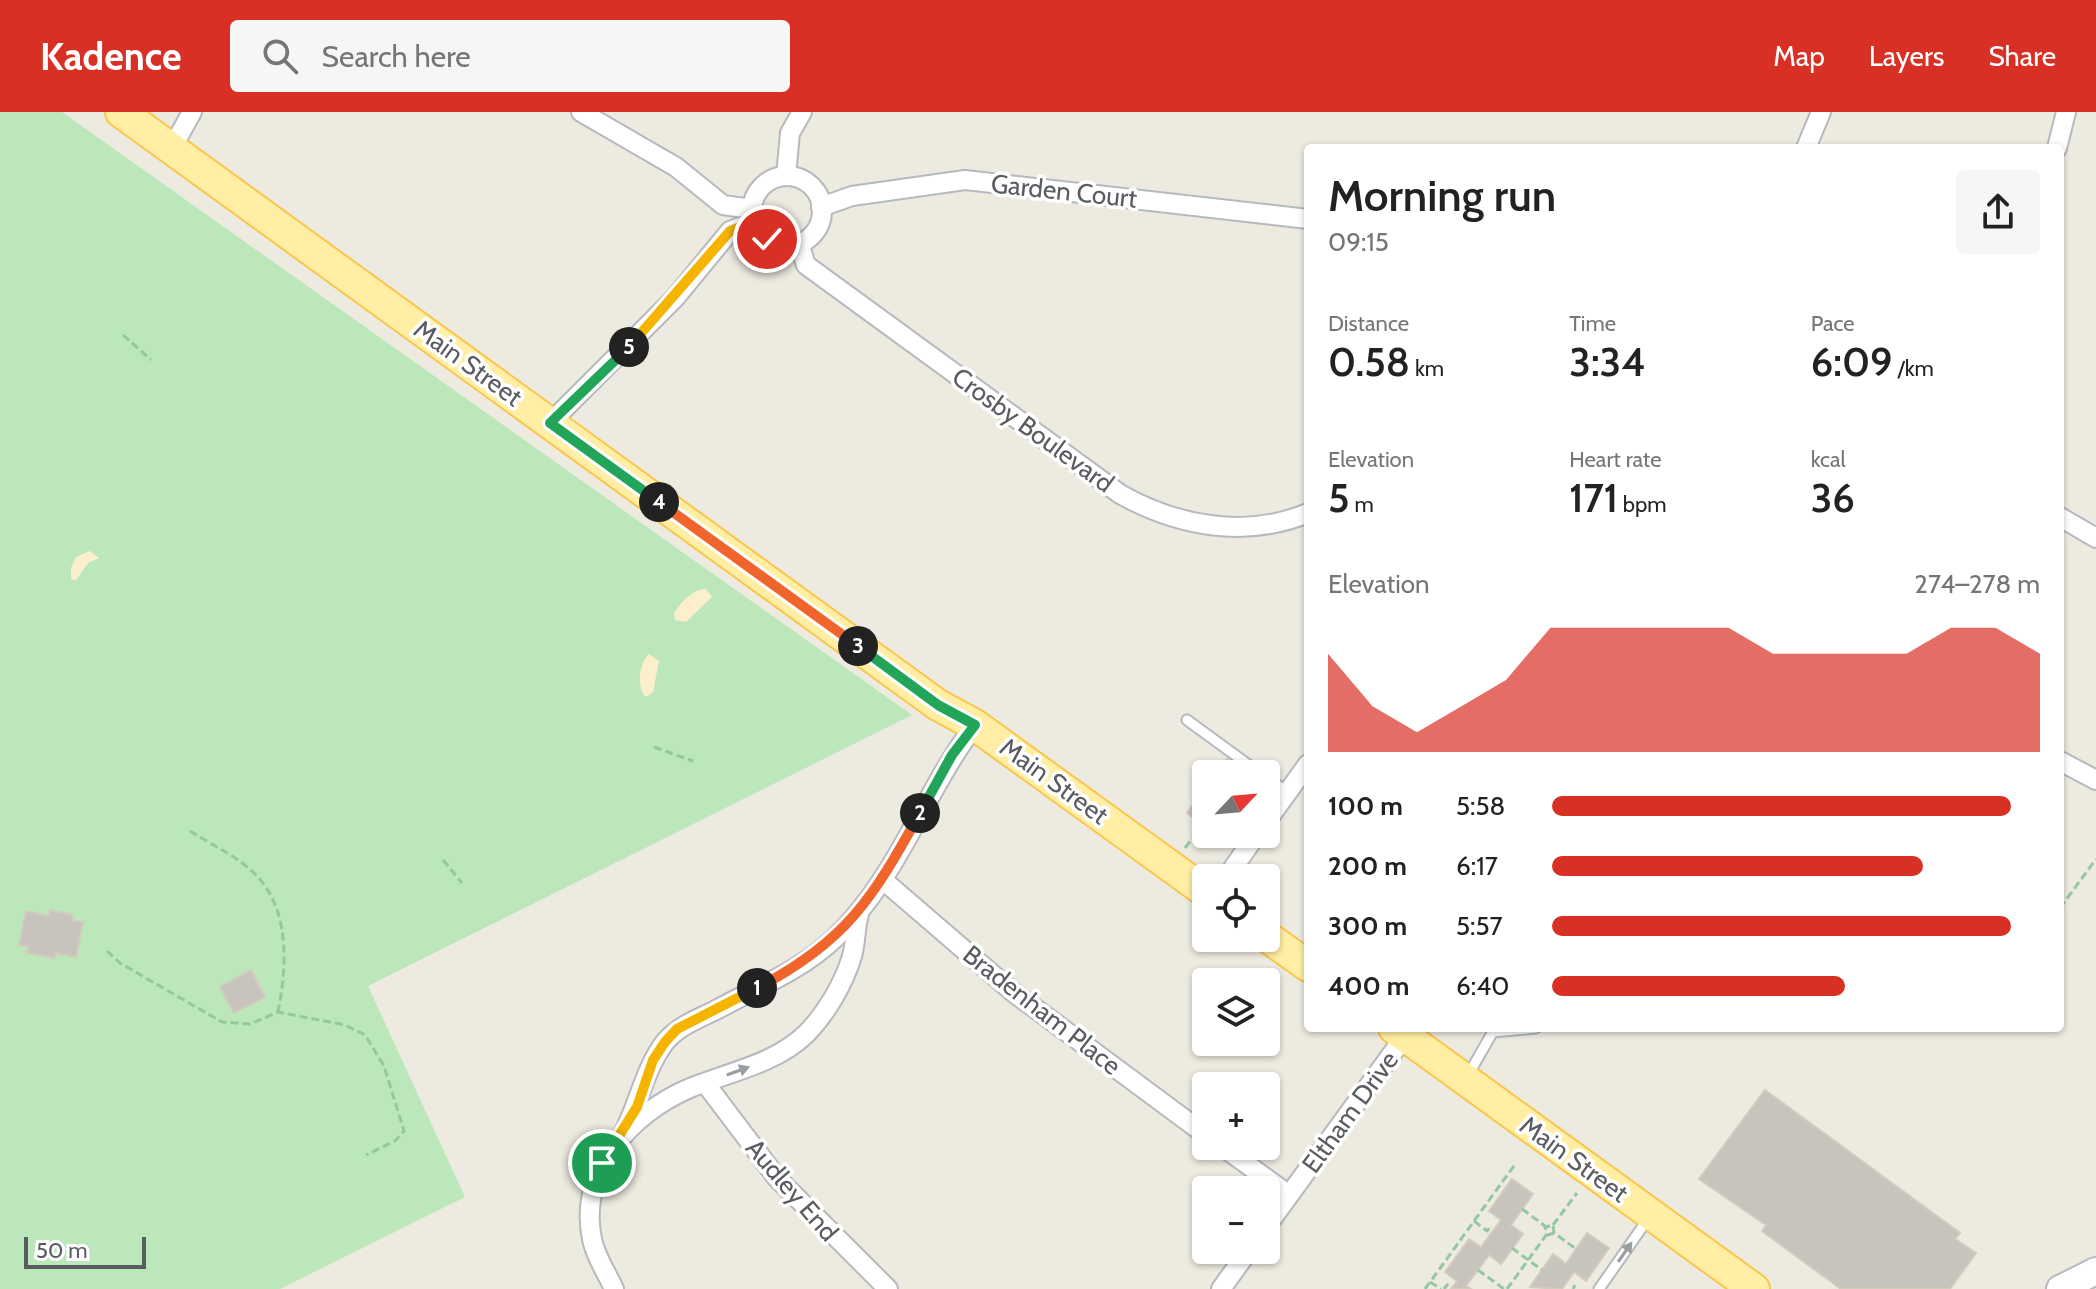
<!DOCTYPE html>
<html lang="en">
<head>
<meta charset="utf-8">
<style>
	body { margin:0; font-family:Cabin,sans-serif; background:#f6f6f6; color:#222; height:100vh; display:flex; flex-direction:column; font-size:30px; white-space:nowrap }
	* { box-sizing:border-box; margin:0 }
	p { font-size:26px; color:#767676 }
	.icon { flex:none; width:44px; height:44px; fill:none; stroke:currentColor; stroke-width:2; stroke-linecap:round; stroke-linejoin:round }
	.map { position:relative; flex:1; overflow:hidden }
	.panel { position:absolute; left:1304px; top:32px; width:760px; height:888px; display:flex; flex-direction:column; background:#fff; border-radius:8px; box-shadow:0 2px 6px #0004 }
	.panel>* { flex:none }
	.needle { width:52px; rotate:64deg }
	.buttons { position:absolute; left:1192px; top:648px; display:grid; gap:16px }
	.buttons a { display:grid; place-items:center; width:88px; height:88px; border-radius:8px; background:#fff; box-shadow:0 2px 6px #0004; font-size:40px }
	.scale { position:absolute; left:24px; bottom:20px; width:122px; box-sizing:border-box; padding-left:8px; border:4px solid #595d62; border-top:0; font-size:22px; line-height:28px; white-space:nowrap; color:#595d62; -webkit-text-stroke:6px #fff; paint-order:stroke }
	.pin { position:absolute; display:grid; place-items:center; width:68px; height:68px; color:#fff; margin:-34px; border:4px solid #fff; border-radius:50%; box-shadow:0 2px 8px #0007 }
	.km { position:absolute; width:40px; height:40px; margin:-20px; border-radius:50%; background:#222; color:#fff; font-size:22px; line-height:40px; text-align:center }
	.round { display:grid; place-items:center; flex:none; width:84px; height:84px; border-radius:8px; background:#f6f6f6 }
	.head { display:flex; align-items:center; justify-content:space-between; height:136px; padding:0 24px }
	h1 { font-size:44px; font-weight:600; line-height:60px }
	.stats { display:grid; grid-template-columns:repeat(3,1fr); gap:12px; height:136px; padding:8px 24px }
	.stats div { display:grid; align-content:center }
	.stats b { font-size:40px; font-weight:600 }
	.stats small { font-size:22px; font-weight:400 }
	.stats p { font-size:22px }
	.chart { height:224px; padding:16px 24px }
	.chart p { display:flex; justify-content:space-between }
	.chart svg { width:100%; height:144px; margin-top:8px; fill:#d93025; opacity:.7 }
	ul { padding:0 24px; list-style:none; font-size:26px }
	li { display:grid; grid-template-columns:128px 96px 1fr; align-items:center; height:60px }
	li i { height:20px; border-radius:10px; background:#d93025 }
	header { display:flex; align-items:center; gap:48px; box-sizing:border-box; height:112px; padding:0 40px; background:#d93025; color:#fff }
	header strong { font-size:38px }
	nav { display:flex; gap:44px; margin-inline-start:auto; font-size:28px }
	.search { width:560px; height:72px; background:#f6f6f6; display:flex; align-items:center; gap:20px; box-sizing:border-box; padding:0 28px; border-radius:8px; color:#767676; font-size:30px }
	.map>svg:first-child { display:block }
	.green { fill:#bbe7ba }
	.sand { fill:#fcf0cc }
	.building { fill:#c8c4bd; stroke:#d2cbbe; stroke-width:2 }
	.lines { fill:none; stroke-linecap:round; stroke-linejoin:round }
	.lane-casing { stroke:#b6b9be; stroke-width:13 }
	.street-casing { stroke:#b6b9be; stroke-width:22 }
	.secondary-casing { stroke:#b6bac0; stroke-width:30 }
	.primary-casing { stroke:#fac54c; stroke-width:34 }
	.path { stroke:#93c8a1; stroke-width:3; stroke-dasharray:8 4; stroke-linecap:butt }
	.lane { stroke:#fff; stroke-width:9 }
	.street { stroke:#fff; stroke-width:18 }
	.secondary { stroke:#fff; stroke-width:26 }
	.primary { stroke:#ffeea3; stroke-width:30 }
	.oneway { fill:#9b9ea1 }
	.split-1-casing { stroke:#fff; stroke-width:16 }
	.split-2-casing { stroke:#fff; stroke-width:16 }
	.split-3-casing { stroke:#fff; stroke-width:16 }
	.split-4-casing { stroke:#fff; stroke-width:16 }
	.split-5-casing { stroke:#fff; stroke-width:16 }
	.split-6-casing { stroke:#fff; stroke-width:16 }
	.split-1 { stroke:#f5b400; stroke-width:10 }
	.split-2 { stroke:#f0652b; stroke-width:10 }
	.split-3 { stroke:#22a559; stroke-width:10 }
	.split-4 { stroke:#f0652b; stroke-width:10 }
	.split-5 { stroke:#22a559; stroke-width:10 }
	.split-6 { stroke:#f5b400; stroke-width:10 }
	.labels { text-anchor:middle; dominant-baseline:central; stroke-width:7; stroke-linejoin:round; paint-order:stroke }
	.street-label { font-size:26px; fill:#595d62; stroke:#fff }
</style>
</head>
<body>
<header>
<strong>Kadence</strong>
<div class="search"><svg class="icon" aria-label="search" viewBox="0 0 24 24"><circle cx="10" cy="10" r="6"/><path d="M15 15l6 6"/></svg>Search here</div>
<nav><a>Map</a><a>Layers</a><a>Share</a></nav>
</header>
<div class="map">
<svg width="2096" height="1177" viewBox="0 0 2096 1177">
	<rect width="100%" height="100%" fill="#edeae0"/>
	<polygon class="green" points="0,0 62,0 912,603 368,874 465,1085 280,1177 0,1177"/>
	<g class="sand">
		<polygon points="90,439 99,446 88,451 76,468 71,467 71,456 76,445"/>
		<path d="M706,477L712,485L686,510L675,508L674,501C680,491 694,476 706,477Z"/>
		<path d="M649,542L659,549L653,580L646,585C636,576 639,551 649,542Z"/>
	</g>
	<g class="building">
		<polygon points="1227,647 1248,662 1216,662"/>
		<polygon points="1206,675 1206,715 1187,701"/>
		<polygon points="50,798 73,803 72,808 83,810 76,845 56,841 55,846 27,841 28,835 19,833 26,799 49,804"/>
		<polygon points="251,858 265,885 234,901 220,875"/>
		<polygon points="1765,978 1960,1121 1955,1127 1976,1141 1950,1177 1841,1177 1762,1119 1766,1113 1699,1067"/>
		<polygon points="1512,1067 1533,1082 1511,1113 1523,1122 1501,1152 1489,1143 1466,1174 1471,1177 1451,1177 1457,1169 1445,1160 1469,1127 1481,1135 1501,1108 1489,1099"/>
		<polygon points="1587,1121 1609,1136 1586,1169 1574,1160 1562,1177 1530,1175 1553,1142 1566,1152"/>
	</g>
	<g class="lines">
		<g class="lane-casing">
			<g id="lane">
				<polyline points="1187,608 1261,662"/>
				<polyline points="1266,665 1287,680"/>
				<polyline points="1493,920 1536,916"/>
				<polyline points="1467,965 1495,916"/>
				<polyline points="1599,1177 1650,1104"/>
			</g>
		</g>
		<g class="street-casing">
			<g id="street">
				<polyline points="581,0 676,55 723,93 752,97"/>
				<polyline points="172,36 192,0"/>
				<polyline points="1806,36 1821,0"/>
				<polyline points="2057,36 2066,0"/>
				<polyline points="786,64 790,21 802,0"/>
				<circle cx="787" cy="99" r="35"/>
				<polyline points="821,95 852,84 965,68 1308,107"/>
				<path d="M799,131L806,153L1120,382C1177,414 1245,427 1308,401"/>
				<polyline points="550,311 675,186 730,119 754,110"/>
				<polyline points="2060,405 2096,426"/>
				<polyline points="2060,649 2096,668"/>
				<polyline points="1266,710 1308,652"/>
				<polyline points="1226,766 1257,722"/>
				<polyline points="883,768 1013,880 1206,1023"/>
				<polyline points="705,971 777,1066 888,1177"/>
				<path d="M622,1024C638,994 645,956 665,930C678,914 698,907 716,898C756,876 802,858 835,826C898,766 924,680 975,613"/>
				<polyline points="1222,1034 1289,1083"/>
				<polyline points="1266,1115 1405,924"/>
				<path d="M614,1177C607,1161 595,1144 592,1127C578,1059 631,1001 690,976C729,960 775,952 806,922C826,902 844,871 852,844C856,830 855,816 859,802"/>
				<polyline points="1221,1177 1249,1138"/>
			</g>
		</g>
		<g class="secondary-casing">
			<polyline id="secondary" points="2060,1177 2096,1159"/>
		</g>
		<g class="primary-casing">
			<g id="primary">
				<polyline points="121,0 938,593 975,613 1206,780"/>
				<polyline points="1266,824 1308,854"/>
				<polyline points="1394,916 1754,1177"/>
			</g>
		</g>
		<g class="path">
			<polyline points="123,223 151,248"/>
			<polyline points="654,635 693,649"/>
			<path d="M190,719C212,733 239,745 257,764C290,799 287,855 278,900"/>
			<polyline points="1185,736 1199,718"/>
			<polyline points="443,748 462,771"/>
			<polyline points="2060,796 2096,747"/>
			<polyline points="107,839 120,851 222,910 250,912 278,900 345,913 365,923 384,954 404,1019 395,1029 366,1043"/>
			<polyline points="2060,896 2064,896"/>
			<polyline points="1522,1097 1545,1114"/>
			<polyline points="1474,1109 1487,1119 1491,1113"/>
			<polyline points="1553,1113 1577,1081"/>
			<polyline points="1554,1121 1548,1123 1545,1115 1553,1113 1554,1121 1576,1137"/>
			<polyline points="1512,1136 1542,1158"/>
			<polyline points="1478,1158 1504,1177"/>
			<polyline points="1430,1170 1441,1177"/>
			<polyline points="1425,1177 1516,1051"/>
			<polyline points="1444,1177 1448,1172"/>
			<polyline points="1507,1177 1547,1122"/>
			<polyline points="1573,1177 1575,1173"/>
		</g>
		<use href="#lane" class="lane"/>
		<use href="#street" class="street"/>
		<use href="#secondary" class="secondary"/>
		<use href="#primary" class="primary"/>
	</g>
	<defs><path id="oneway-solid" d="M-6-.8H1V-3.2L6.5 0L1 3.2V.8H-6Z" transform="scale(2)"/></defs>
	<g class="oneway">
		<use href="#oneway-solid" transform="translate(738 959) rotate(-20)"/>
		<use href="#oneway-solid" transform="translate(1625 1140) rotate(-55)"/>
	</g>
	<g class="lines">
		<g class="split-1-casing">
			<polyline id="split-1" points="602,1051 637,995 653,948 665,930 677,917 757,876"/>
		</g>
		<g class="split-2-casing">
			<path id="split-2" d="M757,876C846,830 873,786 920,701"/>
		</g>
		<g class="split-3-casing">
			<polyline id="split-3" points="858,534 938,593 975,613 952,643 920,701"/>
		</g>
		<g class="split-4-casing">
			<polyline id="split-4" points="659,390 858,534"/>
		</g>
		<g class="split-5-casing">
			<polyline id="split-5" points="629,235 550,311 659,390"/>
		</g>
		<g class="split-6-casing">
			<polyline id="split-6" points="629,235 730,119 754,110 767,127"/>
		</g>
		<use href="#split-1" class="split-1"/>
		<use href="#split-2" class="split-2"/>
		<use href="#split-3" class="split-3"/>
		<use href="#split-4" class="split-4"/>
		<use href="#split-5" class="split-5"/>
		<use href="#split-6" class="split-6"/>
	</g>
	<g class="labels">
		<g class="street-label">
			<text transform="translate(1064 79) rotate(6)">Garden Court</text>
			<text transform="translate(468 251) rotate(36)">Main Street</text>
			<text transform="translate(1033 318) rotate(36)">Crosby Boulevard</text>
			<text transform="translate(1054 669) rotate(36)">Main Street</text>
			<text transform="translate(1042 898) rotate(38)">Bradenham Place</text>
			<text transform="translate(1350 1000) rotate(-54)">Eltham Drive</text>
			<text transform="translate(1574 1047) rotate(36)">Main Street</text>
			<text transform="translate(792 1078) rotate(49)">Audley End</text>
		</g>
	</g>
</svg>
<div class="buttons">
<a><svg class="needle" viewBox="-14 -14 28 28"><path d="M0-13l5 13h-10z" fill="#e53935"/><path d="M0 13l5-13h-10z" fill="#767676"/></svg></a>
<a><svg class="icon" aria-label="locate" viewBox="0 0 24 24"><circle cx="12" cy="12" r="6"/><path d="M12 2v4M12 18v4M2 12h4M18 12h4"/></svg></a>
<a><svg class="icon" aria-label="layers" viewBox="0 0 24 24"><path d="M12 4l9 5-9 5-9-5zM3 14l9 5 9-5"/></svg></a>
<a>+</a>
<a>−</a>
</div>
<div class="scale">50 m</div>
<div class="pin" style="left:602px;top:1051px;background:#1e9e55"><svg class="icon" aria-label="arrive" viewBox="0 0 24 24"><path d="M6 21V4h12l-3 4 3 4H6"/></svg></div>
<div class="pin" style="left:767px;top:127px;background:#d93025"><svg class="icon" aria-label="check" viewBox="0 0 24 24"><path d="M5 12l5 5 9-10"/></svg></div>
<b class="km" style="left:757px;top:876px">1</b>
<b class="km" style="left:920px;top:701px">2</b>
<b class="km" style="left:858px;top:534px">3</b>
<b class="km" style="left:659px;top:390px">4</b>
<b class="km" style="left:629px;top:235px">5</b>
<section class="panel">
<div class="head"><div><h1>Morning run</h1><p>09:15</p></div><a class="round"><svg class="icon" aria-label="share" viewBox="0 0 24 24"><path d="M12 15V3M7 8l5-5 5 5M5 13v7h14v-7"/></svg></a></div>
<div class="stats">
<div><p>Distance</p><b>0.58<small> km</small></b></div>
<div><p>Time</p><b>3:34</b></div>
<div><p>Pace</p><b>6:09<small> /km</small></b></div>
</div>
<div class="stats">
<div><p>Elevation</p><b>5<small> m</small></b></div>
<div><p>Heart rate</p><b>171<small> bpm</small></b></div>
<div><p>kcal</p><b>36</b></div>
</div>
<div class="chart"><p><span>Elevation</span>274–278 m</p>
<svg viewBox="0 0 160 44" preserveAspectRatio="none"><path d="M0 44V14L10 30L20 38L30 30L40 22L50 6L60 6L70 6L80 6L90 6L100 14L110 14L120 14L130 14L140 6L150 6L160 14V44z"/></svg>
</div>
<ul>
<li><b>100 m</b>5:58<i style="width:94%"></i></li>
<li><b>200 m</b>6:17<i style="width:76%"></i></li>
<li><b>300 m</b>5:57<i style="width:94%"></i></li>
<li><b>400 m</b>6:40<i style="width:60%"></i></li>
</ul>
</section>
</div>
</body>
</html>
